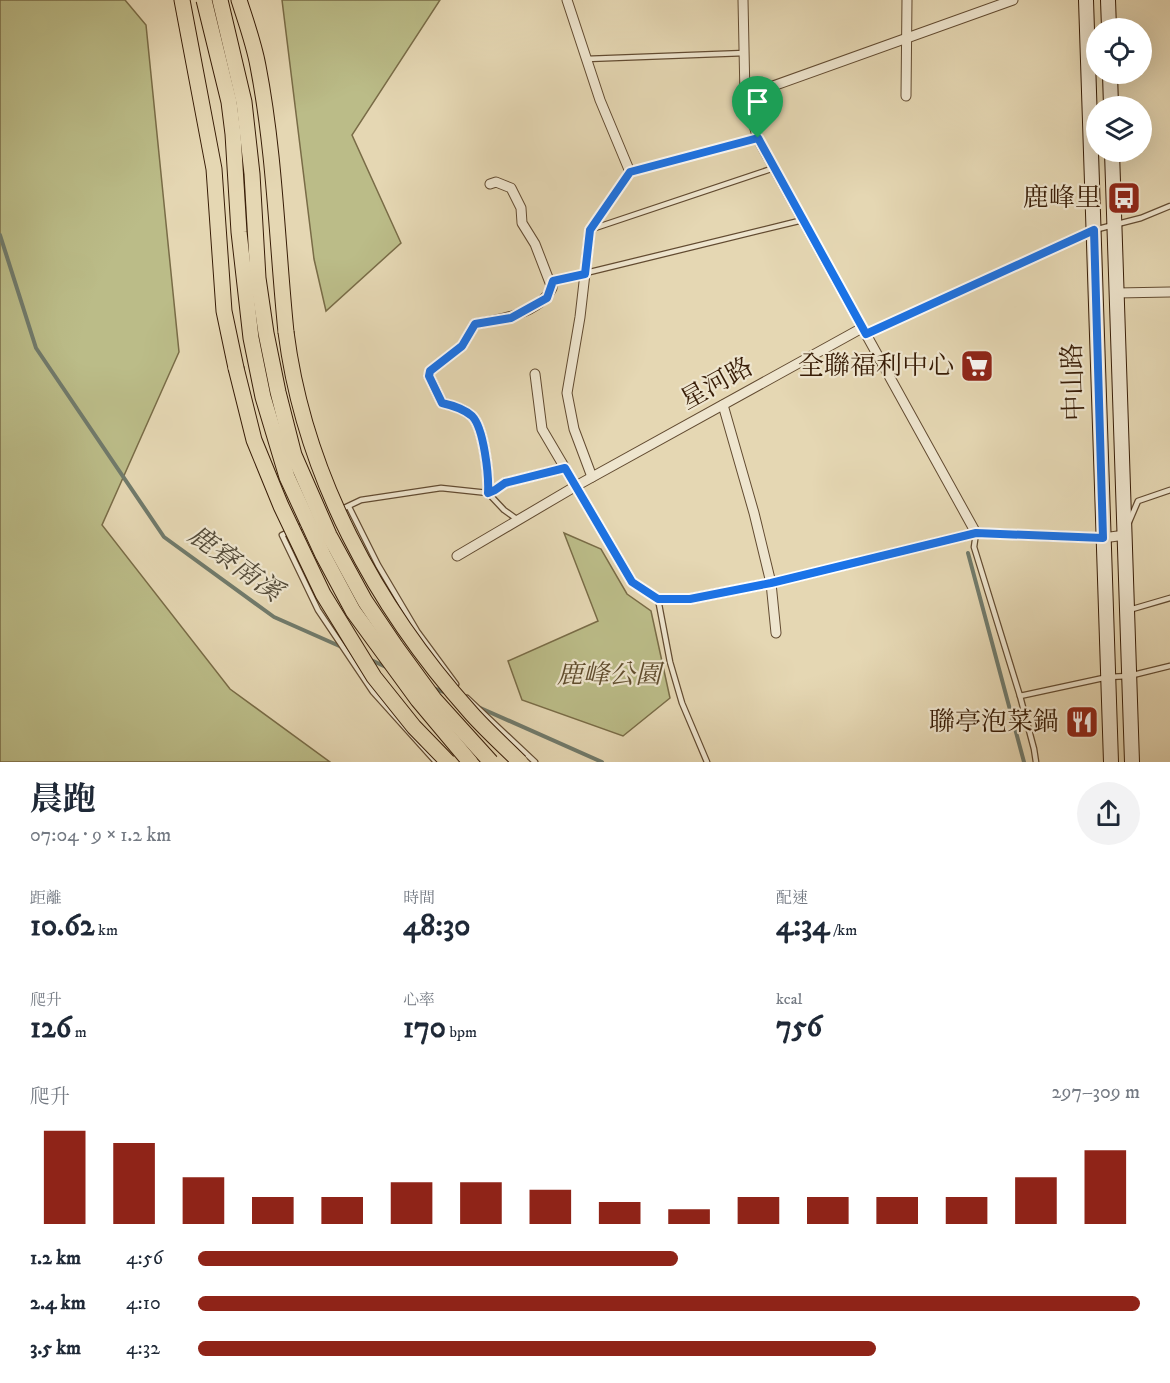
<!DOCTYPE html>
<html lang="zh-TW">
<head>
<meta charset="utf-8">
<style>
	body { margin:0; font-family:"IM FELL DW Pica","Noto Serif TC",serif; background:#f2f2f3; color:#1f2937; height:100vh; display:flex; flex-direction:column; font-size:22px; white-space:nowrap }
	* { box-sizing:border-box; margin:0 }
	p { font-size:20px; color:#747a83 }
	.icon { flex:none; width:33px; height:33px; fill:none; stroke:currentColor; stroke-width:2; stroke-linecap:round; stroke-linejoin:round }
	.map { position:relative; height:762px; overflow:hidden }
	.panel { display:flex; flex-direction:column; background:#fff; flex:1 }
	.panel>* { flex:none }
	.tools { position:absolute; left:1086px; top:18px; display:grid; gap:12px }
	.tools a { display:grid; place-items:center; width:66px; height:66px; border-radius:50%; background:#fff; box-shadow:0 6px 24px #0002; font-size:30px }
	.pin { position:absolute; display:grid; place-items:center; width:51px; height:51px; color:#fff; margin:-62px -26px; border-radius:50% 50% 50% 0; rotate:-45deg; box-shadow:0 0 6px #0007 }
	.pin .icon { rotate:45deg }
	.round { display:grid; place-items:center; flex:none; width:63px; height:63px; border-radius:32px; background:#f2f2f3 }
	.summary { display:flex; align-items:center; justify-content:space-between; height:102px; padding:0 30px }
	h1 { font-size:33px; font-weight:700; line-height:45px }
	.figures { display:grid; grid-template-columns:repeat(3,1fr); gap:9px; height:102px; padding:6px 30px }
	.figures div { display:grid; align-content:center }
	.figures b { font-size:30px; font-weight:700 }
	.figures small { font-size:16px; font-weight:400 }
	.figures p { font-size:16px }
	.chart { height:168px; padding:12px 30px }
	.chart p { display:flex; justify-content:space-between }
	.chart svg { width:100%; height:108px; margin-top:6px; stroke:#8f2418; stroke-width:6 }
	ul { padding:0 30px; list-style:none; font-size:20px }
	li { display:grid; grid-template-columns:96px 72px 1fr; align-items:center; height:45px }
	li i { height:15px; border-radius:8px; background:#8f2418 }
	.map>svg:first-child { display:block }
	.green { fill:#bbbc88; stroke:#796c47; stroke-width:1.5 }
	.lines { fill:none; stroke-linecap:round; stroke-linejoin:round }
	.stream { stroke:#707a6b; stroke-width:4 }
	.lane-casing { stroke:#624b31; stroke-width:7 }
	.street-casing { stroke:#624b31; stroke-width:11 }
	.secondary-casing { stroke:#371c06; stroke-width:16 }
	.primary-casing { stroke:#371c06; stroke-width:17 }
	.lane { stroke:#eee5ce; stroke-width:4.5 }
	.street { stroke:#eee5ce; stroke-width:9 }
	.secondary { stroke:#eee5ce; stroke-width:14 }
	.primary { stroke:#e5d7b3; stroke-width:15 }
	.primary-bridge-casing { stroke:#371c06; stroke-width:17; stroke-linecap:butt }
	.primary-bridge { stroke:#e5d7b3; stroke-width:15 }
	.route-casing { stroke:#fff; stroke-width:12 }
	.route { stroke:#1a73e8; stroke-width:8 }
	.labels { text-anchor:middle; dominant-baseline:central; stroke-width:4.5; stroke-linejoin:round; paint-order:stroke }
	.poi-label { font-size:26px; fill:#371c06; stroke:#eee5ce; text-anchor:end }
	.street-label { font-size:26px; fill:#371c06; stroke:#eee5ce }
	.park-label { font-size:26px; font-style:italic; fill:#5f4c2d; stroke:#eee5ce }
	.water-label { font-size:27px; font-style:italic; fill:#544b39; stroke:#eee5ce }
</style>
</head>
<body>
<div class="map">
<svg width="1170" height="762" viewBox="0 0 1170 762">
	<rect width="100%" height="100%" fill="#e5d7b3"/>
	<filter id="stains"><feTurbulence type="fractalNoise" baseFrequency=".00333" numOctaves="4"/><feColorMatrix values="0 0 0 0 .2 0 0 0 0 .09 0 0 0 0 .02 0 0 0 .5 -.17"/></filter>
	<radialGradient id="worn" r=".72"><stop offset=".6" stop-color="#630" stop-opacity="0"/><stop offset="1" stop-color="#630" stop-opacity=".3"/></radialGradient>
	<g class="green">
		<polygon points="0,0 125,0 146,25 179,352 102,525 230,689 330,762 0,762"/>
		<polygon points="282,0 440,0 352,135 401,243 326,311 314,259"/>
		<polygon points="564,533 601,549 627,594 651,611 670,698 623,736 522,700 508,661 598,621"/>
	</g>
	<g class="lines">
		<g class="stream">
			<polyline points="0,235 36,348 164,537 274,617 353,652"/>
			<polyline points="968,553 1024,762"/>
			<polyline points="371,660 386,667"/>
			<polyline points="431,687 446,693"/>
			<polyline points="478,707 602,762"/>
		</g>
		<g class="lane-casing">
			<g id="lane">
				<polyline points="586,59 745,53"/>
				<polyline points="630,172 758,139"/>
				<polyline points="592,229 774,168"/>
				<polyline points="552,285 553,281 803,220"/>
				<polyline points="866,334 1094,230 1141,218 1170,206"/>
				<polyline points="349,507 378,565 417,631 456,684"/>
				<polyline points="342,509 361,500 441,488 488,493 504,510 518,520"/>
				<polyline points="1129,522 1138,501 1170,490"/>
				<polyline points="307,524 282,535 318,610 373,692 436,762"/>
				<polyline points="976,533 974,547 1020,696 1108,677 1129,676 1170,666"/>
				<polyline points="658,599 670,662 682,703 707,762"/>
				<polyline points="1129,610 1170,598"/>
				<polyline points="1020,696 1034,749 1036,762"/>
				<polyline points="467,698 535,762"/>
			</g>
		</g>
		<g class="street-casing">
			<g id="street">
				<polyline points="567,0 600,100 630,172 590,230 580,317 567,393 574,429 592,477"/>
				<polyline points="743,0 745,96 758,139 976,533"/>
				<polyline points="745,96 1013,0"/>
				<polyline points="906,96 907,0"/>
				<path d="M490,184L496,182L511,188L521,208L522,223L535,244L552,288C540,313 500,320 475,324L462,346L430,371L429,376L442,403C451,405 464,409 472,416C484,428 489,476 488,493L495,490L505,483L565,468"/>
				<polyline points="1117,293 1170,292"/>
				<polyline points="535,374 542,429 632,582 658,599 690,599 771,583 976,533 1103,538 1125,535"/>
				<polyline points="723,405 754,513 771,583 776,633"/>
				<polyline points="457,556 576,486 862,328"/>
			</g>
		</g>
		<g class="secondary-casing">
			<g id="secondary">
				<polyline points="1086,0 1111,762"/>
				<polyline points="1108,0 1109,28"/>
				<polyline points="1110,74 1111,106"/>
				<polyline points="1112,152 1132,762"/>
			</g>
		</g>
		<g class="primary-casing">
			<g id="primary">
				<polyline points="182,0 214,169 224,311 236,368"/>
				<path d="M239,0C246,22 254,44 258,66C275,154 277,244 286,332"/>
			</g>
		</g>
		<use href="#lane" class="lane"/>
		<use href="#street" class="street"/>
		<use href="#secondary" class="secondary"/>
		<use href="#primary" class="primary"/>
		<g class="primary-bridge-casing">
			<g id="primary-bridge">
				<polyline points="204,0 229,102 233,134 239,232 251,338 263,397 287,477 323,555 353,611 418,700 470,762"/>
				<polyline points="220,0 244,102 252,174 258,278 266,333 278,392 294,455 329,535 365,601 396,647 434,699 491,762"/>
				<path d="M286,332C304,474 376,607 471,713C486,730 504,746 520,762"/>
				<polyline points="236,368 254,440 281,506 323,594 374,677 414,727 448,762"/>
			</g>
		</g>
		<use href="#primary-bridge" class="primary-bridge"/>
	</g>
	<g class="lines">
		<g class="route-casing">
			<path id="route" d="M758,138L866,334L1094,230L1103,538L976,533L771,583L690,599H658L632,582L565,468L505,483L495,490L488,493C489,476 484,428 472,416C464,409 451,405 442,403L429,376L430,371L462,346L475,324L511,318L547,298L553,281L585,274L590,230L630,172Z"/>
		</g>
		<use href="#route" class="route"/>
	</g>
	<defs>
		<g id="bus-square" transform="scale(1.725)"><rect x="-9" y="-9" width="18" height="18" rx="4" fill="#8f2418" stroke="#eee5ce"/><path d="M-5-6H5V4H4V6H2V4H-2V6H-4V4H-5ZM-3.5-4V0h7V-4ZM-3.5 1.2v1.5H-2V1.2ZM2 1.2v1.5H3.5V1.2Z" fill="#fff"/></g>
		<g id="supermarket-square" transform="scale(1.725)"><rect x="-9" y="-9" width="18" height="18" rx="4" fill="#8f2418" stroke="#eee5ce"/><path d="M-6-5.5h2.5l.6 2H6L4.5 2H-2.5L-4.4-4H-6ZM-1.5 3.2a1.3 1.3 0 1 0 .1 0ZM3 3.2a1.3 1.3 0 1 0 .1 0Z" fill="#fff"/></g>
		<g id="restaurant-square" transform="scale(1.725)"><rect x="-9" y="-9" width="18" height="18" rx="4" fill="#8f2418" stroke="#eee5ce"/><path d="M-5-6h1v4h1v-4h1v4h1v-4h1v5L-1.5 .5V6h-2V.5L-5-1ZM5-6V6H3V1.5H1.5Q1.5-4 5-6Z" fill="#fff"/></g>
	</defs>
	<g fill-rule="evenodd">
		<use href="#bus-square" x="1124" y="198"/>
		<use href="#supermarket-square" x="977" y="366"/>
		<use href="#restaurant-square" x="1082" y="722"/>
	</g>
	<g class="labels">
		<g class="poi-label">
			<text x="1101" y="198">鹿峰里</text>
			<text x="954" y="366">全聯福利中心</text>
			<text x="1059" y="722">聯亭泡菜鍋</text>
		</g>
		<g class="street-label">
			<text transform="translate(1074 382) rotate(-92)">中山路</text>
			<text transform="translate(717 384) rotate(-29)">星河路</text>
		</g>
		<g class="park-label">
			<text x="609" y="675">鹿峰公園</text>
		</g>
		<g class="water-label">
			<text transform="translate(235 564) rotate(36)">鹿寮南溪</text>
		</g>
	</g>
	<rect width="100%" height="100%" filter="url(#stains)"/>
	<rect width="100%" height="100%" fill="url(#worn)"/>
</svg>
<div class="tools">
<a><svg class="icon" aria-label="locate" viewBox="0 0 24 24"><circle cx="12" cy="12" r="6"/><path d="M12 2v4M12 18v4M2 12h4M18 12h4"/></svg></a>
<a><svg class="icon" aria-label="layers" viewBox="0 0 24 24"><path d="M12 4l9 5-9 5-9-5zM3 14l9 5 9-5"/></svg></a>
</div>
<div class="pin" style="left:758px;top:138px;background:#1e9e55"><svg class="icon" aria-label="arrive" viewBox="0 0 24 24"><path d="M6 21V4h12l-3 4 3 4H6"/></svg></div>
</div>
<section class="panel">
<div class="summary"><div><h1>晨跑</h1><p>07:04 · 9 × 1.2 km</p></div><a class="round"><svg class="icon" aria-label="share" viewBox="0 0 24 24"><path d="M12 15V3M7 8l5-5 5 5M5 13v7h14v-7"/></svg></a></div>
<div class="figures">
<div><p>距離</p><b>10.62<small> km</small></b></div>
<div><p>時間</p><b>48:30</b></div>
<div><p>配速</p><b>4:34<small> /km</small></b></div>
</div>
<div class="figures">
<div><p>爬升</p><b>126<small> m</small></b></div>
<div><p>心率</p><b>170<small> bpm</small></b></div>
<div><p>kcal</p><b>756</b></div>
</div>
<div class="chart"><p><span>爬升</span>297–309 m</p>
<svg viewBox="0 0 160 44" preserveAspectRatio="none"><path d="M5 44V6M15 44V11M25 44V25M35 44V33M45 44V33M55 44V27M65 44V27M75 44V30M85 44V35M95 44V38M105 44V33M115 44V33M125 44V33M135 44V33M145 44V25M155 44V14"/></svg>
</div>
<ul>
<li><b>1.2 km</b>4:56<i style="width:51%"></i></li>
<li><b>2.4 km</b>4:10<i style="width:100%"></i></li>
<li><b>3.5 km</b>4:32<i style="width:72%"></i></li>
</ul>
</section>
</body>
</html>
